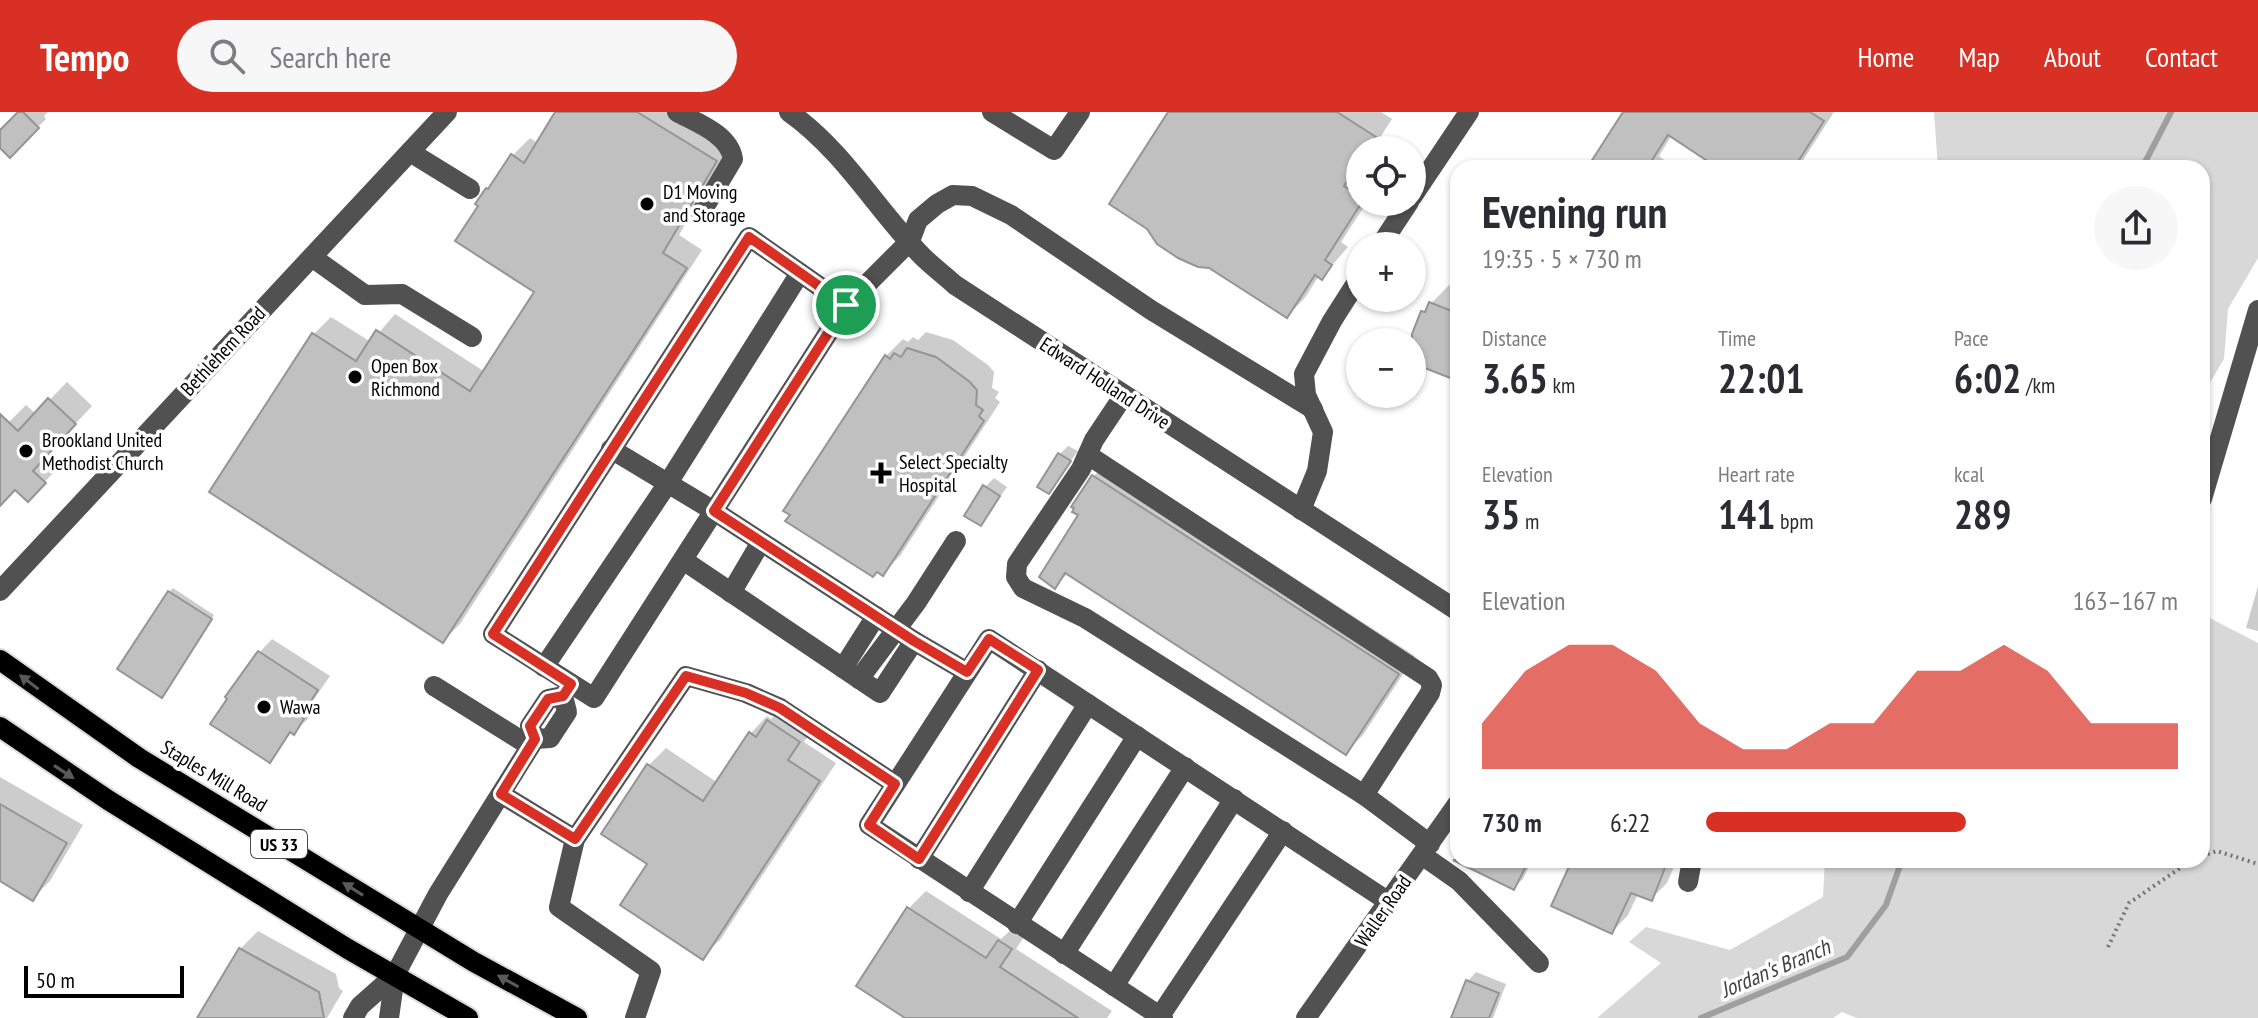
<!DOCTYPE html>
<html lang="en">
<head>
<meta charset="utf-8">
<style>
	body { margin:0; font-family:"PT Sans Narrow",sans-serif; background:#f7f7f7; color:#2b2b33; height:100vh; display:flex; flex-direction:column; font-size:30px; white-space:nowrap }
	* { box-sizing:border-box; margin:0 }
	p { font-size:26px; color:#7c7c81 }
	.icon { flex:none; width:44px; height:44px; fill:none; stroke:currentColor; stroke-width:2; stroke-linecap:round; stroke-linejoin:round }
	.map { position:relative; flex:1; overflow:hidden }
	.sheet { position:absolute; left:1450px; top:48px; width:760px; height:708px; display:flex; flex-direction:column; background:#fff; border-radius:24px; box-shadow:0 2px 6px #0004 }
	.sheet>* { flex:none }
	.buttons { position:absolute; left:1346px; top:24px; display:grid; gap:16px }
	.buttons a { display:grid; place-items:center; width:80px; height:80px; border-radius:50%; background:#fff; box-shadow:0 2px 6px #0004; font-size:40px }
	.scale { position:absolute; left:24px; bottom:20px; width:160px; box-sizing:border-box; padding-left:8px; border:4px solid #000; border-top:0; font-size:22px; line-height:28px; white-space:nowrap; color:#000; -webkit-text-stroke:6px #fff; paint-order:stroke }
	.pin { position:absolute; display:grid; place-items:center; width:68px; height:68px; color:#fff; margin:-34px; border:4px solid #fff; border-radius:50%; box-shadow:0 2px 8px #0007 }
	.round { display:grid; place-items:center; flex:none; width:84px; height:84px; border-radius:42px; background:#f7f7f7 }
	.head { display:flex; align-items:center; justify-content:space-between; height:136px; padding:0 32px }
	h1 { font-size:44px; font-weight:600; line-height:60px }
	.figures { display:grid; grid-template-columns:repeat(3,1fr); gap:12px; height:136px; padding:8px 32px }
	.figures div { display:grid; align-content:center }
	.figures b { font-size:40px; font-weight:600 }
	.figures small { font-size:22px; font-weight:400 }
	.figures p { font-size:22px }
	.chart { height:224px; padding:16px 32px }
	.chart p { display:flex; justify-content:space-between }
	.chart svg { width:100%; height:144px; margin-top:8px; fill:#d93025; opacity:.7 }
	ul { padding:0 32px; list-style:none; font-size:26px }
	li { display:grid; grid-template-columns:128px 96px 1fr; align-items:center; height:60px }
	li i { height:20px; border-radius:10px; background:#d93025 }
	header { display:flex; align-items:center; gap:48px; box-sizing:border-box; height:112px; padding:0 40px; background:#d93025; color:#fff }
	header strong { font-size:38px }
	nav { display:flex; gap:44px; margin-inline-start:auto; font-size:28px }
	.search { width:560px; height:72px; background:#f7f7f7; display:flex; align-items:center; gap:20px; box-sizing:border-box; padding:0 28px; border-radius:44px; color:#7c7c81; font-size:30px }
	.map>svg:first-child { display:block }
	.green { fill:#d8d8d8 }
	.shadow { fill:#0003 }
	.lines { fill:none; stroke-linecap:round; stroke-linejoin:round }
	.stream { stroke:#9f9f9f; stroke-width:6 }
	.building { fill:#c0c0c0; stroke:#959595; stroke-width:2 }
	.major-casing { stroke:#dbdbdb; stroke-width:24 }
	.path { stroke:#737373; stroke-width:4; stroke-dasharray:2 4; stroke-linecap:butt }
	.minor { stroke:#515151; stroke-width:20 }
	.major { stroke:#000; stroke-width:20 }
	.oneway { fill:#595959 }
	.route-casing { stroke:#fff; stroke-width:16 }
	.route { stroke:#d93025; stroke-width:10 }
	.poi-dot { fill:#000; stroke:#fff; stroke-width:3 }
	.labels { text-anchor:middle; dominant-baseline:central; stroke-width:7; stroke-linejoin:round; paint-order:stroke }
	.shield { fill:#fff; stroke:#4c4c4c; stroke-width:2 }
	.shield-label { font-size:18px; font-weight:bold; fill:#000 }
	.poi-label { font-size:20px; fill:#000; stroke:#fff; text-anchor:start }
	.street-label { font-size:20px; fill:#000; stroke:#fff }
	.water-label { font-size:22px; font-style:italic; fill:#404040; stroke:#fff }
</style>
</head>
<body>
<header>
<strong>Tempo</strong>
<div class="search"><svg class="icon" aria-label="search" viewBox="0 0 24 24"><circle cx="10" cy="10" r="6"/><path d="M15 15l6 6"/></svg>Search here</div>
<nav><a>Home</a><a>Map</a><a>About</a><a>Contact</a></nav>
</header>
<div class="map">
<svg width="2258" height="906" viewBox="0 0 2258 906">
	<rect width="100%" height="100%" fill="#fff"/>
	<g class="green">
		<polygon points="1934,0 2258,0 2258,146 2228,197 2224,247 2202,284 2202,56 1938,56"/>
		<polygon points="2202,502 2258,531 2258,906 1857,906 1842,900 1833,906 1597,906 1661,851 1629,830 1646,815 1730,838 1823,785 1825,748 2202,748"/>
	</g>
	<g class="shadow">
		<polygon points="21,0 48,0 44,4 46,7 10,43 0,32"/>
		<polygon points="557,0 682,0 733,31 679,123 702,138 460,512 443,529 212,379 314,222 331,205 371,230 395,202 485,260 537,180 481,93 487,77 498,66 513,43 530,26 538,31"/>
		<polygon points="1170,0 1381,0 1392,7 1372,38 1360,38 1360,90 1367,90 1341,130 1348,135 1322,165 1319,164 1304,187 1287,204"/>
		<polygon points="1625,0 1834,0 1798,56 1722,56 1672,23 1659,44 1668,51 1665,56 1589,56"/>
		<polygon points="1449,173 1458,177 1458,267 1412,249 1411,230 1423,200"/>
		<polygon points="926,220 953,228 988,253 994,260 992,276 999,280 995,286 1000,290 900,444 883,461 886,244 903,227 908,230 913,225 918,228"/>
		<polygon points="67,270 92,294 49,340 62,352 28,387 16,376 0,393 0,319 26,293 36,302"/>
		<polygon points="1068,334 1078,339 1048,379 1060,342"/>
		<polygon points="1111,347 1415,544 1363,623 1346,640 1068,461 1055,474 1081,403 1074,394 1094,364"/>
		<polygon points="994,366 1007,375 981,412 985,375"/>
		<polygon points="2258,474 2258,519 2246,516"/>
		<polygon points="173,476 214,503 165,580 169,480"/>
		<polygon points="272,527 330,564 312,590 316,593 307,608 292,620 269,648 259,541"/>
		<polygon points="786,592 816,612 804,630 836,651 720,828 702,845 649,751 648,654 666,636 718,671 750,622 767,604 771,607"/>
		<polygon points="0,665 83,713 50,769 33,786 0,767"/>
		<polygon points="1481,748 1532,748 1523,767 1514,775"/>
		<polygon points="1554,748 1677,748 1667,771 1651,787 1638,782 1628,803 1612,820 1571,755"/>
		<polygon points="926,779 1001,827 1017,812 1028,819 1016,837 1112,899 1107,906 909,906 909,796"/>
		<polygon points="258,819 336,862 339,876 343,879 327,906 200,906 240,837"/>
		<polygon points="1476,860 1506,872 1493,906 1453,906 1468,869"/>
	</g>
	<g class="lines">
		<g class="stream">
			<polyline points="2142,56 2171,0"/>
			<polyline points="1701,906 1847,845 1886,793 1902,748"/>
		</g>
	</g>
	<g class="building">
		<polygon points="18,0 23,0 39,16 10,46 0,36 0,18"/>
		<polygon points="555,0 637,0 717,49 663,141 687,156 443,531 209,380 312,221 356,249 376,218 470,279 534,180 455,129 478,94 475,92 486,76 488,77 511,42 524,51"/>
		<polygon points="1168,0 1337,0 1376,25 1368,38 1360,38 1360,50 1344,74 1360,84 1360,90 1362,90 1325,148 1332,153 1322,168 1315,163 1287,206 1209,156 1198,155 1178,146 1157,132 1147,117 1109,92"/>
		<polygon points="1623,0 1810,0 1824,9 1794,56 1718,56 1668,23 1647,56 1587,56"/>
		<polygon points="1429,190 1457,201 1453,211 1458,213 1458,269 1412,251 1412,222 1421,199 1425,200"/>
		<polygon points="907,236 936,245 970,270 977,278 976,293 983,298 979,304 984,309 883,464 877,460 873,465 785,409 790,403 783,399 885,243 890,247 894,241 901,245"/>
		<polygon points="48,286 76,312 33,359 46,371 28,390 15,378 0,394 0,302 18,319"/>
		<polygon points="1058,341 1071,349 1049,382 1037,375"/>
		<polygon points="1092,363 1399,562 1346,643 1065,461 1055,477 1039,465 1078,403 1072,400 1074,396 1071,395"/>
		<polygon points="983,373 1000,384 981,414 964,404"/>
		<polygon points="168,479 212,507 162,586 117,557"/>
		<polygon points="258,539 318,578 301,604 304,607 294,623 290,620 270,651 210,612 227,587 225,585"/>
		<polygon points="767,608 800,630 788,648 820,669 703,848 620,793 647,752 601,722 647,652 703,689 749,620 756,625"/>
		<polygon points="0,692 67,731 33,789 0,769"/>
		<polygon points="1453,748 1529,748 1514,778"/>
		<polygon points="1572,748 1668,748 1652,789 1631,781 1612,822 1551,794"/>
		<polygon points="907,795 986,846 998,828 1012,837 1000,855 1078,906 905,906 856,874"/>
		<polygon points="239,836 319,880 324,906 197,906"/>
		<polygon points="1466,868 1499,881 1489,906 1451,906"/>
	</g>
	<g class="lines">
		<g class="major-casing">
			<g id="major">
				<polyline points="0,548 139,646 474,850 577,906"/>
				<polyline points="0,615 108,688 348,837 468,906"/>
			</g>
		</g>
		<g class="path">
			<polyline points="2202,744 2217,739 2258,752"/>
			<polyline points="2108,835 2129,791 2192,748"/>
		</g>
		<g class="minor">
			<path d="M677,0C697,11 729,22 733,47L701,101"/>
			<path d="M789,0C844,39 876,97 922,144C932,154 944,163 955,173L1458,499"/>
			<polyline points="992,0 1054,38 1080,0"/>
			<polyline points="410,40 470,77"/>
			<polyline points="1412,85 1469,0"/>
			<polyline points="1380,134 1409,90"/>
			<polyline points="312,145 365,183 402,182 472,225"/>
			<polyline points="846,193 749,125 493,522 594,586 846,193 910,129 918,108 937,92 953,83 972,84 1011,103 1151,198 1313,297"/>
			<polyline points="1124,283 1094,328 1081,357 1017,452 1016,465 1023,476 1085,506 1364,683 1430,732"/>
			<polyline points="611,337 714,399 914,529 880,581 683,448"/>
			<polyline points="1088,343 1428,566 1432,573 1430,581 1364,683"/>
			<polyline points="2202,387 2258,198"/>
			<polyline points="1301,398 1317,359 1323,320 1306,283 1304,262 1332,209 1360,165"/>
			<polyline points="0,479 447,0"/>
			<polyline points="731,481 761,430"/>
			<polyline points="914,529 967,560"/>
			<polyline points="544,555 668,371 800,161"/>
			<polyline points="843,556 876,504"/>
			<polyline points="859,567 916,491 956,429"/>
			<polyline points="434,574 530,634"/>
			<polygon points="563,584 567,600 550,626 535,627 530,614 548,587"/>
			<polyline points="501,682 575,727 559,795 651,859 635,906"/>
			<polyline points="575,727 686,564 746,581 780,596 895,672"/>
			<polyline points="1422,743 1459,769 1539,851"/>
			<polyline points="919,747 1038,558"/>
			<polyline points="1688,770 1692,748"/>
			<polyline points="969,780 1088,592"/>
			<polyline points="1017,812 1137,624"/>
			<polyline points="1064,842 1185,655"/>
			<polyline points="1114,874 1234,687"/>
			<polyline points="1160,904 1283,719"/>
			<polyline points="353,906 360,894 395,863 438,782 535,627"/>
			<polyline points="389,906 395,863"/>
			<polyline points="1163,906 869,713 989,527 1389,790"/>
			<polyline points="1306,906 1458,691"/>
		</g>
		<use href="#major" class="major"/>
	</g>
	<defs><path id="oneway-solid" d="M-6-.8H1V-3.2L6.5 0L1 3.2V.8H-6Z" transform="scale(2)"/></defs>
	<g class="oneway">
		<use href="#oneway-solid" transform="translate(29 570) rotate(-143)"/>
		<use href="#oneway-solid" transform="translate(64 660) rotate(33)"/>
		<use href="#oneway-solid" transform="translate(353 777) rotate(-148)"/>
		<use href="#oneway-solid" transform="translate(508 869) rotate(-151)"/>
	</g>
	<g class="lines">
		<g class="route-casing">
			<polygon id="route" points="749,125 846,193 714,399 914,529 967,560 989,527 1038,558 919,747 869,713 895,672 780,596 746,581 686,564 575,727 501,682 535,627 530,614 548,587 563,584 571,572 493,522"/>
		</g>
		<use href="#route" class="route"/>
	</g>
	<g class="poi-dot">
		<circle cx="647" cy="92" r="8"/>
		<circle cx="355" cy="265" r="8"/>
		<circle cx="26" cy="339" r="8"/>
		<path d="M877 349h8v8h8v8h-8v8h-8v-8h-8v-8h8z"/>
		<circle cx="264" cy="595" r="8"/>
	</g>
	<g class="labels">
		<rect class="shield" x="251" y="718" width="56" height="28" rx="6"/>
		<g class="shield-label">
			<text x="279" y="732">US 33</text>
		</g>
		<g class="poi-label">
			<text x="663" y="80">D1 Moving<tspan x="663" dy="23">and Storage</tspan></text>
			<text x="371" y="254">Open Box<tspan x="371" dy="23">Richmond</tspan></text>
			<text x="42" y="328">Brookland United<tspan x="42" dy="23">Methodist Church</tspan></text>
			<text x="899" y="350">Select Specialty<tspan x="899" dy="23">Hospital</tspan></text>
			<text x="280" y="595">Wawa</text>
		</g>
		<g class="street-label">
			<text transform="translate(223 239) rotate(-47)">Bethlehem Road</text>
			<text transform="translate(1105 271) rotate(33)">Edward Holland Drive</text>
			<text transform="translate(214 664) rotate(31)">Staples Mill Road</text>
			<text transform="translate(1383 799) rotate(-55)">Waller Road</text>
		</g>
		<g class="water-label">
			<text transform="translate(1775 856) rotate(-23)">Jordan's Branch</text>
		</g>
	</g>
</svg>
<div class="buttons">
<a><svg class="icon" aria-label="locate" viewBox="0 0 24 24"><circle cx="12" cy="12" r="6"/><path d="M12 2v4M12 18v4M2 12h4M18 12h4"/></svg></a>
<a>+</a>
<a>−</a>
</div>
<div class="scale">50 m</div>
<div class="pin" style="left:846px;top:193px;background:#1e9e55"><svg class="icon" aria-label="arrive" viewBox="0 0 24 24"><path d="M6 21V4h12l-3 4 3 4H6"/></svg></div>
<section class="sheet">
<div class="head"><div><h1>Evening run</h1><p>19:35 · 5 × 730 m</p></div><a class="round"><svg class="icon" aria-label="share" viewBox="0 0 24 24"><path d="M12 15V3M7 8l5-5 5 5M5 13v7h14v-7"/></svg></a></div>
<div class="figures">
<div><p>Distance</p><b>3.65<small> km</small></b></div>
<div><p>Time</p><b>22:01</b></div>
<div><p>Pace</p><b>6:02<small> /km</small></b></div>
</div>
<div class="figures">
<div><p>Elevation</p><b>35<small> m</small></b></div>
<div><p>Heart rate</p><b>141<small> bpm</small></b></div>
<div><p>kcal</p><b>289</b></div>
</div>
<div class="chart"><p><span>Elevation</span>163–167 m</p>
<svg viewBox="0 0 160 44" preserveAspectRatio="none"><path d="M0 44V30L10 14L20 6L30 6L40 14L50 30L60 38L70 38L80 30L90 30L100 14L110 14L120 6L130 14L140 30L150 30L160 30V44z"/></svg>
</div>
<ul>
<li><b>730 m</b>6:22<i style="width:55%"></i></li>
</ul>
</section>
</div>
</body>
</html>
